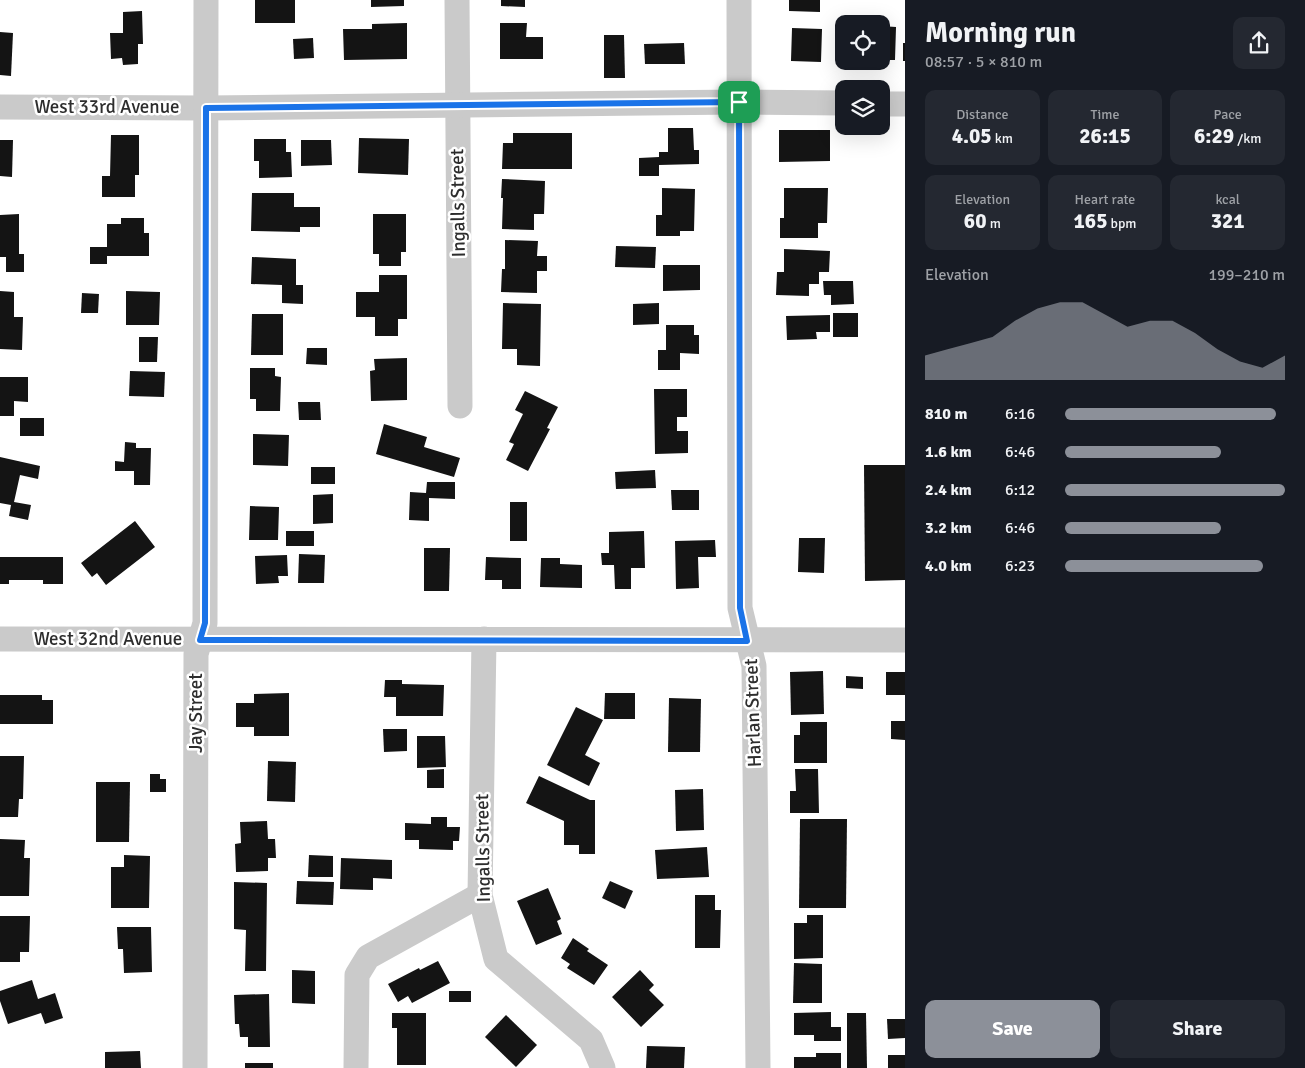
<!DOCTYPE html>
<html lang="en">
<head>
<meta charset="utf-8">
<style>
	body { margin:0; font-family:Signika,sans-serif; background:#242831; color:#f1f3f6; height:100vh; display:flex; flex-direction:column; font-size:19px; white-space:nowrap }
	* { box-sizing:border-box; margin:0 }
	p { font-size:16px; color:#9ea1a6 }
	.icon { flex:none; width:28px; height:28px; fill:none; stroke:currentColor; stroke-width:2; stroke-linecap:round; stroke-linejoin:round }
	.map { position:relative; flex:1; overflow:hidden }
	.details { display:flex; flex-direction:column; background:#171b24; width:400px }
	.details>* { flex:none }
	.fabs { position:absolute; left:835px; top:15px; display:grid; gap:10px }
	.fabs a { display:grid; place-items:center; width:55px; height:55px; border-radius:10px; background:#171b24; box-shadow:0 5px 20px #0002; font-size:25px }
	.pin { position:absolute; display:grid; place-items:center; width:42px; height:42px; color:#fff; margin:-21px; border-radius:10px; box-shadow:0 2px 8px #0006 }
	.round { display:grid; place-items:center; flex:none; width:52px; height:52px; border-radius:10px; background:#242831 }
	.headline { display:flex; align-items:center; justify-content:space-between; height:85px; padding:0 20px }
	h1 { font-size:28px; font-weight:700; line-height:38px }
	.figures { display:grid; grid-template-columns:repeat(3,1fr); gap:8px; height:85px; padding:5px 20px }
	.figures div { display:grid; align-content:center; border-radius:10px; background:#242831; text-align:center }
	.figures b { font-size:21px; font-weight:700 }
	.figures small { font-size:14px; font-weight:400 }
	.figures p { font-size:14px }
	.chart { height:140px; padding:10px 20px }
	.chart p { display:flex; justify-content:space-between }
	.chart svg { width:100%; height:90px; margin-top:5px; fill:#8c9099; opacity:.7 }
	.action { display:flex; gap:10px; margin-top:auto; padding:10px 20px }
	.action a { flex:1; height:58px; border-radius:10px; background:#8c9099; color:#fff; font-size:20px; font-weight:700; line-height:58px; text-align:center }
	.action a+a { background:#242831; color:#f1f3f6 }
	ul { padding:0 20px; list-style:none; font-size:16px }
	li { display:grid; grid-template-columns:80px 60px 1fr; align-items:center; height:38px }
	li i { height:12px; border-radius:6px; background:#8c9099 }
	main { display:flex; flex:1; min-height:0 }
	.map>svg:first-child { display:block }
	.building { fill:#141414 }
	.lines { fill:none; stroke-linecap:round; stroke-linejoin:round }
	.minor { stroke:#cacaca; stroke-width:25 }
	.route-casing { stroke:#fff; stroke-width:10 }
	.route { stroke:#1a73e8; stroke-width:6 }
	.labels { text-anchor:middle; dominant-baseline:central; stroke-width:5; stroke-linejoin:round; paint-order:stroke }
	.street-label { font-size:19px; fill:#2d2d2d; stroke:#fff }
</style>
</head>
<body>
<main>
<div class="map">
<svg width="905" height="1068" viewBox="0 0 905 1068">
	<rect width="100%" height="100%" fill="#fff"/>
	<g class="building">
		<rect x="255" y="0" width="40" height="23"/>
		<polygon points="371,0 404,0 404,6 371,7"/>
		<polygon points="501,0 525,0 525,7 501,6"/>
		<polygon points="789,0 820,0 820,12 789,11"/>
		<polygon points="142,11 143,44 138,44 138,64 123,65 122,58 111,59 110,33 123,33 123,12"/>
		<polygon points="407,23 407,59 344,60 343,29 372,29 372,24"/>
		<polygon points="500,23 527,23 526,37 543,37 543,59 500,59"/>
		<polygon points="881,26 896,27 895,60 881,60"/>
		<polygon points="792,28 822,29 821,62 791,61"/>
		<polygon points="0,32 13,33 11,76 0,75"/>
		<polygon points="604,35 624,35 625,78 604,78"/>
		<polygon points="313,38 314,58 294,59 293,39"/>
		<polygon points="684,43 685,64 645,64 644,44"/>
		<rect x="903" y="43" width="2" height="18"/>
		<polygon points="668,128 693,128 694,150 699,150 699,164 659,165 659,176 639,176 639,158 659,157 659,152 668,152"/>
		<polygon points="779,130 830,130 830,161 779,162"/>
		<polygon points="513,133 572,133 572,169 502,169 503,143 513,143"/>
		<polygon points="111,135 139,135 139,175 135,175 135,197 102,197 102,176 110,176"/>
		<polygon points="359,138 409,139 408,175 358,173"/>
		<polygon points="254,139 286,139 286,152 291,152 292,177 259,178 259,161 254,161"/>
		<polygon points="0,140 13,140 12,177 0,176"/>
		<polygon points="301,140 331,140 332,165 301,166"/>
		<polygon points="502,179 545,181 544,214 534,214 534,230 502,229 503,198 501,198"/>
		<polygon points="662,188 695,189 694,231 680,231 680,236 656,236 656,215 662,215"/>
		<polygon points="784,188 828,188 827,223 818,223 818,238 780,238 780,218 784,218"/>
		<polygon points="252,193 294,193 294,207 320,207 320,227 300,227 300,232 251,231"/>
		<polygon points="19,214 19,254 24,254 24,272 6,272 6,257 0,257 0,215"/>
		<polygon points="373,214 406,214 406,252 401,252 401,266 379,266 379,254 373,254"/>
		<polygon points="121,218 144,218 144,233 149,233 149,256 107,256 107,264 90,264 90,247 107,247 107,224 121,224"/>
		<polygon points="505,240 538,241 537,256 547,256 547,271 537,271 537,293 501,292 502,269 505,269"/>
		<polygon points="616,246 656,247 655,268 615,267"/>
		<polygon points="784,249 830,251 829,272 819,272 819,284 809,284 809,296 776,295 777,272 784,272"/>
		<polygon points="252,257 296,259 296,285 303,285 303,304 282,303 282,285 251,284"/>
		<polygon points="663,265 700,265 700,290 663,291"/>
		<polygon points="379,275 407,275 407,319 398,319 398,336 375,336 375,317 356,317 356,292 379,292"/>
		<polygon points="823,281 853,281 854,304 831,305 831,295 824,295"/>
		<polygon points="0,291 14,292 14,317 23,317 22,350 0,349"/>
		<polygon points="126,291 160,292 159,325 126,325"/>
		<polygon points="82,293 99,294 98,313 81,313"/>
		<polygon points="503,303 541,304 540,366 517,365 517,349 502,349"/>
		<polygon points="659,303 659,324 633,325 633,304"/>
		<rect x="833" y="313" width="25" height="24"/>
		<polygon points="252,314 283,314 283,355 251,355"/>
		<polygon points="830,315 830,332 816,332 817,339 787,340 786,316"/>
		<polygon points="666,325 694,325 694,335 699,335 699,354 680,353 680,370 658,370 658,350 666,350"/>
		<polygon points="139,337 158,337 157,362 139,362"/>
		<polygon points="307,348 327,348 327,365 306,364"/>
		<polygon points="407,358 407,400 371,401 370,371 375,370 374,359"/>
		<polygon points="250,368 275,368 275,376 281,377 280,411 256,411 256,399 250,399"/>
		<polygon points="130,371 165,372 164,397 129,396"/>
		<polygon points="0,377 28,377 28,402 14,401 14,416 0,416"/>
		<polygon points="654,389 687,389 687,417 677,417 677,431 688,431 688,453 655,454"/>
		<polygon points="525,391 558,407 547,428 550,429 528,471 506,460 514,444 509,442 523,414 515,410"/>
		<polygon points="298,402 320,402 321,420 299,420"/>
		<rect x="20" y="418" width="24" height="18"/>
		<polygon points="384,424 427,437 424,447 460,458 454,477 376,454"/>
		<polygon points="253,434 289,435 288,466 253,465"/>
		<polygon points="125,442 136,443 136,448 151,448 150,485 134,485 134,471 115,471 115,461 124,462"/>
		<polygon points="0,457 40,466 38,479 20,475 14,502 31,505 28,520 9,516 11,505 0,503"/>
		<polygon points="864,465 905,465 905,580 865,581"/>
		<rect x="311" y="467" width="24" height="17"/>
		<polygon points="655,470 656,488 616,489 615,472"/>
		<polygon points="427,482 455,482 455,499 429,498 429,521 409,520 410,492 426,493"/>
		<polygon points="671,490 699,490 699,510 672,510"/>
		<polygon points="333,494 333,523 313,524 313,495"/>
		<rect x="510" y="502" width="17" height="39"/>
		<polygon points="250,506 279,507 278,540 249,540"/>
		<polygon points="135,521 155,547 106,585 97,573 92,577 81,563"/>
		<rect x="286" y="531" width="28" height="15"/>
		<polygon points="644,531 645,568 631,568 631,589 615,589 614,565 602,565 601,553 609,553 609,532"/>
		<polygon points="799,538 825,538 824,573 798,572"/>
		<polygon points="715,540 716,557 698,557 699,588 676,589 675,541"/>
		<polygon points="424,548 450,548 449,591 424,591"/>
		<polygon points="299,554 325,555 324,583 298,583"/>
		<polygon points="287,555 288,576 278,576 279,583 256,584 255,556"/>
		<polygon points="0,557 63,557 63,584 43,584 43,580 9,580 9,584 0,584"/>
		<polygon points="486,557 521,558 521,589 502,589 502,580 485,580"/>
		<polygon points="541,558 560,558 560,564 582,565 582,588 540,587"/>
		<polygon points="823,671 824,714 791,715 790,672"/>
		<rect x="886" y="672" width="19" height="23"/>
		<polygon points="846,676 863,677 863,689 846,688"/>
		<polygon points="385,680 402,680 402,684 444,685 443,716 396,716 396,697 384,697"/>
		<polygon points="289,693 289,736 254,736 254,727 236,727 236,703 254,703 254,694"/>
		<polygon points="605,693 635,693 635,719 604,719"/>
		<polygon points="0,695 42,695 42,700 53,700 53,724 0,724"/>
		<polygon points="669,698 701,699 700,752 668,752"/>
		<polygon points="576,707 603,720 585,755 600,763 589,786 547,765"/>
		<polygon points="891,721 905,721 905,740 891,739"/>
		<polygon points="800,722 827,722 827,763 794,763 794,735 800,735"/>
		<polygon points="383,729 407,729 407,751 384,752"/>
		<polygon points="417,736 445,736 446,767 417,768"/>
		<polygon points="0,756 24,756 23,799 19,799 18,817 0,817"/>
		<polygon points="268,761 296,762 295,802 267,801"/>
		<polygon points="444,769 444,788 427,788 427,770"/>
		<polygon points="795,769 818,769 819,813 790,813 790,791 796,791"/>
		<polygon points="150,774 160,774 160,779 166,779 166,792 150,792"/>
		<polygon points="539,776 590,800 595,800 595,854 579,854 579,845 564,845 564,821 526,803"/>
		<polygon points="96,782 130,782 129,842 96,842"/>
		<polygon points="703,789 704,830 676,831 675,790"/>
		<polygon points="431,817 447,817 447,827 460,827 459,841 453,841 453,850 419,849 419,840 405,840 405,823 431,824"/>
		<polygon points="800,819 847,819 846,908 799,908"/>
		<polygon points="267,821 268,839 275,839 276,858 268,858 268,871 236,872 235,844 241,843 240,822"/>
		<polygon points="0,839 25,840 24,858 30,858 29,896 0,896"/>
		<polygon points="707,847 709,877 657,879 655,850"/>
		<polygon points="124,855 150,856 149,908 111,908 111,867 124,867"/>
		<polygon points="309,855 333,856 333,877 308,877"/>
		<polygon points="341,858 392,860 392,879 373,878 373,890 340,889"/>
		<polygon points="297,881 334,882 333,905 296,904"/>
		<polygon points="610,881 633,891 625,909 602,898"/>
		<polygon points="234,882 267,883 266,971 245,971 246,930 234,929"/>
		<polygon points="548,888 561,919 557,921 562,934 536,945 517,901"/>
		<polygon points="695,895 715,895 715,910 721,910 720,948 695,948"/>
		<polygon points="807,915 823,915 823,958 794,959 794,923 807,923"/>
		<polygon points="0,916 30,916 29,952 20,952 20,962 0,962"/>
		<polygon points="117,927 151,927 152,972 124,973 123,949 118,949"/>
		<polygon points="573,938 589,949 587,951 608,965 594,985 567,968 570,964 561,958"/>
		<polygon points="438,961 450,983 412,1003 408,996 398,1002 388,984 419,968 420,970"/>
		<polygon points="794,963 822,964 822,1003 793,1003"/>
		<polygon points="292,970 315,971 315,1004 292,1003"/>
		<polygon points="640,970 654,985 649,990 664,1005 641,1027 612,997"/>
		<polygon points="32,980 38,999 55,993 63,1018 45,1024 41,1013 8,1024 0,1001 0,991"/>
		<rect x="449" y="991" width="22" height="11"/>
		<polygon points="269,994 270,1047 248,1047 248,1037 240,1037 239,1024 235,1024 234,995"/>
		<polygon points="831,1012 831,1027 841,1027 841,1041 814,1041 814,1035 794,1035 794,1013"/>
		<polygon points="392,1013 426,1013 426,1065 397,1065 397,1028 392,1028"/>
		<polygon points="847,1013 866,1013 867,1068 847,1068"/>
		<polygon points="506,1015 537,1045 516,1067 485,1037"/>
		<polygon points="887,1019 905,1019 905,1038 888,1039"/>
		<polygon points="647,1046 685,1047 684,1068 646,1068"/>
		<polygon points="140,1051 141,1068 105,1068 105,1052"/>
		<polygon points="816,1053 841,1053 841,1068 794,1068 794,1057 816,1057"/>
		<rect x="888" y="1055" width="17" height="13"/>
		<rect x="245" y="1063" width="28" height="5"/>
	</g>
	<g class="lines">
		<g class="minor">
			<polyline points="457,0 460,406"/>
			<polyline points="739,0 740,608 754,666 758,1068"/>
			<polyline points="881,104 905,104"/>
			<polyline points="0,107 206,108 739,102 844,103"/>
			<polyline points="0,639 905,640"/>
			<polyline points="484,639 480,895 496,959 591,1040 603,1068"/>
			<polyline points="195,1068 196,654 205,623 206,0"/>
			<polyline points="356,1068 357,975 368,957 480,895"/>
		</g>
	</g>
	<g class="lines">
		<g class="route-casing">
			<polygon id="route" points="739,102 740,608 747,641 200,640 205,623 206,108"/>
		</g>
		<use href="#route" class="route"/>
	</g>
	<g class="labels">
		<g class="street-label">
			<text x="107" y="107">West 33rd Avenue</text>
			<text transform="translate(458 203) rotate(-91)">Ingalls Street</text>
			<text x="108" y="639">West 32nd Avenue</text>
			<text transform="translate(196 713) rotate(-90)">Jay Street</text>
			<text transform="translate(753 713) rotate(-92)">Harlan Street</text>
			<text transform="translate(483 848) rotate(-91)">Ingalls Street</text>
		</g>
	</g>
</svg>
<div class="fabs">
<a><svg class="icon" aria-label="locate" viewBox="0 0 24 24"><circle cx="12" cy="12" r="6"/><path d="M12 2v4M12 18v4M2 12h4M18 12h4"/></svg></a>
<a><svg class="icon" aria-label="layers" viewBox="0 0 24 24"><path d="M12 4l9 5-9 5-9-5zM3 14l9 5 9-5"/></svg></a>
</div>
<div class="pin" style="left:739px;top:102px;background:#1e9e55"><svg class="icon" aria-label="arrive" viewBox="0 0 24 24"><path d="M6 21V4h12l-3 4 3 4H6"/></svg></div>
</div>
<section class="details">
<div class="headline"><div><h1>Morning run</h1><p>08:57 · 5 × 810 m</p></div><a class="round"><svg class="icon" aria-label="share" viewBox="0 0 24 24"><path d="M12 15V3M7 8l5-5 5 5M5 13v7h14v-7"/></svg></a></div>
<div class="figures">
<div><p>Distance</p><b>4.05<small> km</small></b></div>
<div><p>Time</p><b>26:15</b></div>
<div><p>Pace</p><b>6:29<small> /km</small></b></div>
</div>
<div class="figures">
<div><p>Elevation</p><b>60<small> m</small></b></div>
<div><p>Heart rate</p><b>165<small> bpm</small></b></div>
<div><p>kcal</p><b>321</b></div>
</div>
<div class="chart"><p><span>Elevation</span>199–210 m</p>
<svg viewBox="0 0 160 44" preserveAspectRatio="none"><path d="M0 44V32L10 29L20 26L30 23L40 15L50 9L60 6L70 6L80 12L90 18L100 15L110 15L120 21L130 29L140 35L150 38L160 32V44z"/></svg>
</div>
<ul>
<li><b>810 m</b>6:16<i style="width:96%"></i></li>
<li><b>1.6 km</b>6:46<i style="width:71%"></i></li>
<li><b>2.4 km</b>6:12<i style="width:100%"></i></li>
<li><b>3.2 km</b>6:46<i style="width:71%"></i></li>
<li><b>4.0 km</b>6:23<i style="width:90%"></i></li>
</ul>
<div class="action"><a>Save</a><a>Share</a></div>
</section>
</main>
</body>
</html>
